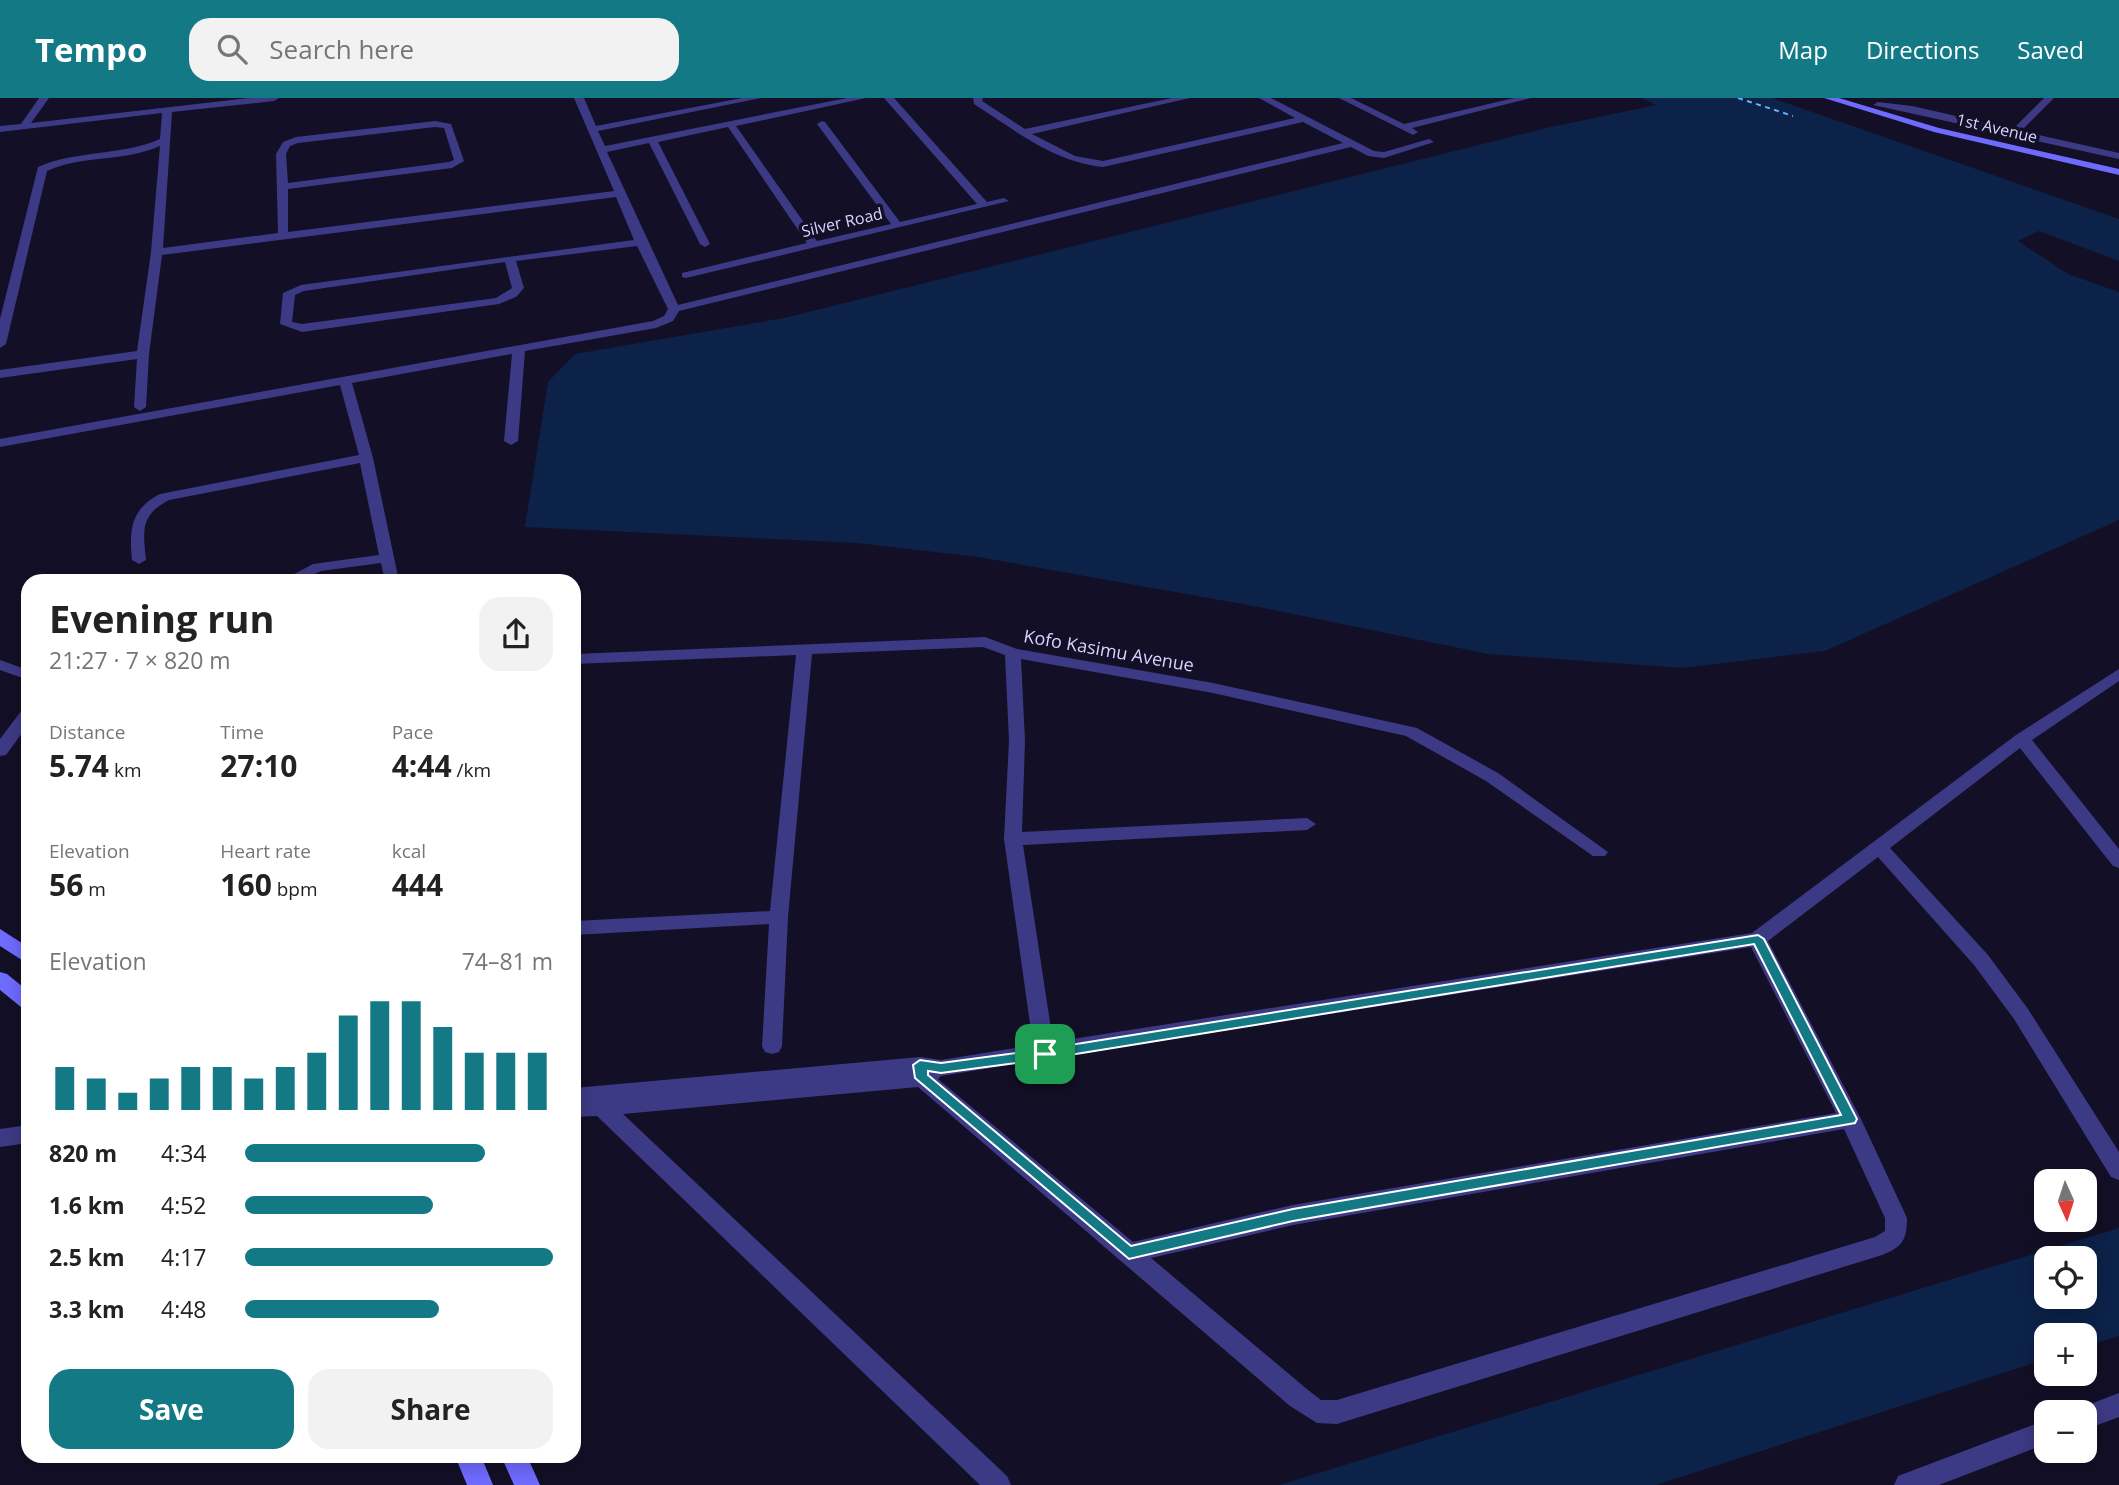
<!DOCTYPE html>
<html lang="en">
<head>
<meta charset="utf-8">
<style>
	body { margin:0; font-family:"Open Sans",sans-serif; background:#f2f2f2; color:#222; height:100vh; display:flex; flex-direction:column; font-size:26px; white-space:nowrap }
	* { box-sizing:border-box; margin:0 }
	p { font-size:23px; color:#767676 }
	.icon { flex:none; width:38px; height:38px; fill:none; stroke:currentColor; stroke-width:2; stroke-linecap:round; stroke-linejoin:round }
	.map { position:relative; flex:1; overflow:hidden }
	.side { position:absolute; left:21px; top:476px; width:560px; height:889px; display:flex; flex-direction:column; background:#fff; border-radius:21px; box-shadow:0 4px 18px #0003 }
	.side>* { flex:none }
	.needle { width:46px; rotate:177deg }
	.controls { position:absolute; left:2034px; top:1071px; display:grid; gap:14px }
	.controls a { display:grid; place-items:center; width:63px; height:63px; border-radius:14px; background:#fff; box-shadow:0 4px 18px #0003; font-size:35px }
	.pin { position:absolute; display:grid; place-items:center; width:60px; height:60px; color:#fff; margin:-30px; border-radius:14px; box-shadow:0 4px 10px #0006 }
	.round { display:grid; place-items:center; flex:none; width:74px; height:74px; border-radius:21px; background:#f2f2f2 }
	.headline { display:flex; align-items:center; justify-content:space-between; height:119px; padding:0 28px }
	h1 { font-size:38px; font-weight:700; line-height:52px }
	.figures { display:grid; grid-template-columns:repeat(3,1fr); gap:10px; height:119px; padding:7px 28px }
	.figures div { display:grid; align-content:center }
	.figures b { font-size:30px; font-weight:700 }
	.figures small { font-size:19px; font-weight:400 }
	.figures p { font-size:19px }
	.chart { height:196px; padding:14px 28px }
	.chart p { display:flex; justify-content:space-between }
	.chart svg { width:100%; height:126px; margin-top:7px; stroke:#137a85; stroke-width:6 }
	.action { display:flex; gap:14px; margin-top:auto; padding:14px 28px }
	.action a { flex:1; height:80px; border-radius:21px; background:#137a85; color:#fff; font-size:28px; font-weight:700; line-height:80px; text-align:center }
	.action a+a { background:#f2f2f2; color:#222 }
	ul { padding:0 28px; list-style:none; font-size:23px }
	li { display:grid; grid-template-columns:112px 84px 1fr; align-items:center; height:52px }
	li i { height:18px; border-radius:9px; background:#137a85 }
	header { display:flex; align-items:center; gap:42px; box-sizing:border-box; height:98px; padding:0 35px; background:#137a85; color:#fff }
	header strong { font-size:33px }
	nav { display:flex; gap:38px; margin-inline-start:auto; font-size:24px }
	.search { width:490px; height:63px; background:#f2f2f2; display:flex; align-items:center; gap:18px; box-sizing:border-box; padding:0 24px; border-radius:21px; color:#767676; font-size:26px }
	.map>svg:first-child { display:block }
	.water { fill:#0c2248; fill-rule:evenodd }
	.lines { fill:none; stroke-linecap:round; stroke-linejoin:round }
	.ferry { stroke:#62b6ff; stroke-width:2; stroke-dasharray:5 4.5; stroke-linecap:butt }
	.street { fill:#3d3a85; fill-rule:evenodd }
	.secondary { fill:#6f6bff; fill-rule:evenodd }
	.route { fill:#137a85; stroke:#fff; stroke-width:2; fill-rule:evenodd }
	.labels { text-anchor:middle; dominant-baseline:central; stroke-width:7; stroke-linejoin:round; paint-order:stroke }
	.far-street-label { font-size:16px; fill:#d9d4ff; stroke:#130f26 }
	.street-label { font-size:18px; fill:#d9d4ff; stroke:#130f26 }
</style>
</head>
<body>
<header>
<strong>Tempo</strong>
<div class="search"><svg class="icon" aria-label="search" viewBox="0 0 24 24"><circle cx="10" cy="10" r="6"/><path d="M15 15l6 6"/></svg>Search here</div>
<nav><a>Map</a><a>Directions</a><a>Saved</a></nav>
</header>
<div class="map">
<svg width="2119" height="1387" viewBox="0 0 2119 1387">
	<rect width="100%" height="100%" fill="#130f26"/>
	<g class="water">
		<polygon points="1641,0 1772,0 2119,121 2119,163 2039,133 2018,143 2068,176 2119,194 2119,422 1825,553 1682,570 1488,556 1259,509 978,459 857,445 525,429 548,284 575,256 784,220 1551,29 1656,7"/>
		<path d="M2119,1130V1238L2084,1249V1237H2046V1261L1656,1387H1279ZM2046,1160H2084V1199H2046Z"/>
	</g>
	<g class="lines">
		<polyline class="ferry" points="1738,0 1793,18"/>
		<g class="street">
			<path d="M39,0H49L31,25L249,0H279L274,3L172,14L163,150L278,135L276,56L283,44L296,39L435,23L451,26L464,63L452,70L288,91V134L614,93L574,0H584L596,28L742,0H761L598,33L605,48L847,0H866L736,28L817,143L891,126L817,26L822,23L825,24L900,124L977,106L884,0H894L987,104L1004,100L1009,103L686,180L682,179V175L807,145L728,29L658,44L710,146L705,149L700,146L649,45L607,54L678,207L1343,45L1303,24L1103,69C1053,64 1015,32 974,6L973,0H983L982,3L1025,31L1172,0H1190L1032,36L1075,58L1103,63L1295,20L1259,0H1271L1374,53L1384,54L1429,41L1434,44L1384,60L1368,58L1351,49L679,213L673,223L656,230L525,253L518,343L511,347L504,343L512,256L352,285L373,360L399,483H385L381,465L321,473L300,483H281L313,466L379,457L360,365L169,402C140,417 143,433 146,462L139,466L132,462C129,431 131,411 160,396L359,357L340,287L0,349V341L653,223L664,218L668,211L637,148L516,163L524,190L516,199L499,206L302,234L280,226L283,195L301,187L634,142L616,99L162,157L149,256L146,309L140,313L134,309L137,261L0,280V272L137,253L151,154L160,48C124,64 82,57 47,73L6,246L0,250V221L38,69C77,52 121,58 160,41L162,15L0,34V28L21,26ZM435,29L444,30L454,62L449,64L288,85L286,56L290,48L298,45ZM505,164L512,190L496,200L302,226L292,224L295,197L304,193Z"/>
			<polygon points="1339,0 1351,0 1404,26 1514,0 1531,0 1412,30 1418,34 1413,37"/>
			<polygon points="2044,0 2054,0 2021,33 2119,55 2119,61 1873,7 1878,4 1912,8 2013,31"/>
			<path d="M985,539L1017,551L1213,585L1417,630L1498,675L1608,754L1605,758H1593L1486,683L1406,638L1213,595L1021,561L1025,643L1022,734L1307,720L1316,726L1307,732L1023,747L1053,944L1752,835L2016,637L2119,571V583L2032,642L2119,751V770L2113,768L2020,650L1890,750L1988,857L2028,911L2119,1054V1082L2111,1079L2014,921L1974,867L1878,759L1768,843L1861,1021L1907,1120C1907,1141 1903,1149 1882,1157L1337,1326L1317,1325L1290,1308L918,989L623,1016L1007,1378L1011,1387H980L597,1018L574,1019V990L920,959L941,962L1033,947L1004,741L1009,643L1005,557L983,549L812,556L788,819L782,948L779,954L772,956L765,954L762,948L769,826L574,837V823L770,813L796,557L574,566V556ZM1751,849L1836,1015L1293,1107L1133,1144L938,981L941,978L1040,962L1045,964L1053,960ZM1844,1031L1885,1120V1133L1875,1139L1337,1302H1321L1308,1292L1151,1160L1293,1127Z"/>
			<polygon points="0,562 28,572 28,582 0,572"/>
			<polygon points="28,611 28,627 6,657 0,658 0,641 22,612"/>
			<polygon points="28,1027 28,1045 0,1049 0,1031"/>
			<polygon points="2119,1295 2119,1319 2084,1332 2084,1314 2074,1314 2075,1312"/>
			<polygon points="2046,1322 2046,1346 1939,1387 1894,1387 1898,1378"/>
		</g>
		<g class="secondary">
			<polygon points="1824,0 1839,0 1939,30 2119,71 2119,77 1934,34"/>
			<polygon points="0,831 28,849 28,866 0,848"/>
			<polygon points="0,874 7,876 28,893 28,912 21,909 0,892"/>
			<polygon points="455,1358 481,1358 493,1387 467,1387"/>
			<polygon points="501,1358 527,1358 540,1387 514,1387"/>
		</g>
	</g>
	<path class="route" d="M1758,837L1764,841L1857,1021L1855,1025L1293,1123L1129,1161L915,980L913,967L920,962L941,965L1045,951ZM1754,846L1841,1017L1293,1111L1131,1148L928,977V973L941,975L1045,961Z"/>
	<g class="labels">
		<g class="far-street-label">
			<text transform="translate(1997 30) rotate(13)">1st Avenue</text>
			<text transform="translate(842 124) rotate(-13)">Silver Road</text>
		</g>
		<g class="street-label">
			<text transform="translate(1109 552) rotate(10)">Kofo Kasimu Avenue</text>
		</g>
	</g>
</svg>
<div class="controls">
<a><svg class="needle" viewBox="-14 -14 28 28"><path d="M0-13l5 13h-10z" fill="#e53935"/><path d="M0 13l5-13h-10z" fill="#767676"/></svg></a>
<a><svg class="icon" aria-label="locate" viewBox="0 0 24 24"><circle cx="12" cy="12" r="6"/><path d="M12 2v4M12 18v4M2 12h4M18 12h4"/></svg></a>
<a>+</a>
<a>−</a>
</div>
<div class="pin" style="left:1045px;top:956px;background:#1e9e55"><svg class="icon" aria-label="arrive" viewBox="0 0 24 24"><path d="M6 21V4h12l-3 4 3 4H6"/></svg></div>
<section class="side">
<div class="headline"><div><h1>Evening run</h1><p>21:27 · 7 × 820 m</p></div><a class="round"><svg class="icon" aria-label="share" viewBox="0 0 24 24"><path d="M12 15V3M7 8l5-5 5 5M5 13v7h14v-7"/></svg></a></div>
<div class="figures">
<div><p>Distance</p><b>5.74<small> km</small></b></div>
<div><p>Time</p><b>27:10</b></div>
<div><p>Pace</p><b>4:44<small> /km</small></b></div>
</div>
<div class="figures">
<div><p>Elevation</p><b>56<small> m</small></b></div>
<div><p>Heart rate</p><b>160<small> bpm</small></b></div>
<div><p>kcal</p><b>444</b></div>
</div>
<div class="chart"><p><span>Elevation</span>74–81 m</p>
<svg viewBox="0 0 160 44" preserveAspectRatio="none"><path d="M5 44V29M15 44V33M25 44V38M35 44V33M45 44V29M55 44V29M65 44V33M75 44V29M85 44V24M95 44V11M105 44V6M115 44V6M125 44V15M135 44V24M145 44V24M155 44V24"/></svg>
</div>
<ul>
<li><b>820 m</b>4:34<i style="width:78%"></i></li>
<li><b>1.6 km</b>4:52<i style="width:61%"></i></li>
<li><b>2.5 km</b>4:17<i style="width:100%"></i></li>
<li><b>3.3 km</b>4:48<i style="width:63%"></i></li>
</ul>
<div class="action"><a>Save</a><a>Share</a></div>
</section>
</div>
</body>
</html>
